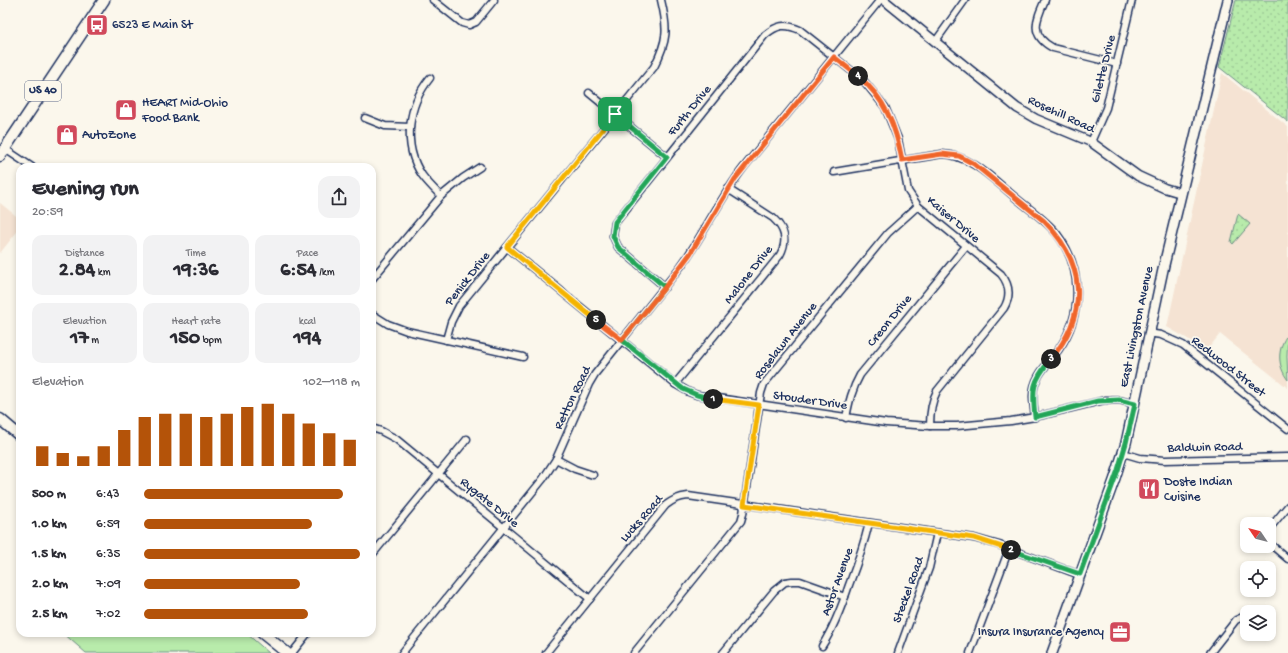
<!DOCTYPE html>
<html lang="en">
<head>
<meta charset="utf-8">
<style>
	body { margin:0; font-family:"Gochi Hand",sans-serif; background:#f2f2f3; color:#2b2b33; height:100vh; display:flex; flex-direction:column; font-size:15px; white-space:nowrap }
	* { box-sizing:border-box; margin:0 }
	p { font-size:13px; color:#7c7c81 }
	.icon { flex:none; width:22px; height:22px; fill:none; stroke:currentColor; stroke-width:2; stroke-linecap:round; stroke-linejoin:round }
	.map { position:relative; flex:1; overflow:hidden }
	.details { position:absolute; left:16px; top:163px; width:360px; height:474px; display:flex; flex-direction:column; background:#fff; border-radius:12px; box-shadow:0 2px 6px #0003 }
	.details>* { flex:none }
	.needle { width:26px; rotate:305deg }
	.buttons { position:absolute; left:1240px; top:517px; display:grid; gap:8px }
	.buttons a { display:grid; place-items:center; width:36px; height:36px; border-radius:8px; background:#fff; box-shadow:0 2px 6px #0003; font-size:20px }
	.pin { position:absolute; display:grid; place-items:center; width:34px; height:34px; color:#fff; margin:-17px; border-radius:8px; box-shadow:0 2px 6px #0006 }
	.km { position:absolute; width:20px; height:20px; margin:-10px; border-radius:50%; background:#222; color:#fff; font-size:11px; line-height:20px; text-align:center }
	.round { display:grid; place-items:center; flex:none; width:42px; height:42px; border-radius:12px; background:#f2f2f3 }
	.head { display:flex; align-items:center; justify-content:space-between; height:68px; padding:0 16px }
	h1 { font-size:22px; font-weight:800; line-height:30px }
	.stats { display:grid; grid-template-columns:repeat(3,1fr); gap:6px; height:68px; padding:4px 16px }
	.stats div { display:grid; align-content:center; border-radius:10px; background:#f2f2f3; text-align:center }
	.stats b { font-size:20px; font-weight:800 }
	.stats small { font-size:11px; font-weight:400 }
	.stats p { font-size:11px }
	.chart { height:112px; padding:8px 16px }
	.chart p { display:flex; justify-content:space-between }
	.chart svg { width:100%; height:72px; margin-top:4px; stroke:#b45309; stroke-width:6 }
	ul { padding:0 16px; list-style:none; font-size:13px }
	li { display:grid; grid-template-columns:64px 48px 1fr; align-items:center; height:30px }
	li i { height:10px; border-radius:5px; background:#b45309 }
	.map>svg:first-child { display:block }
	.built { fill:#f5e3d3 }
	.grass { fill:#b8ebab; stroke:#6a8d84 }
	.park { fill:url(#park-dots); stroke:#6a8d84 }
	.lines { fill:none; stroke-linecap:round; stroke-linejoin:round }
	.minor-casing { stroke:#1b2f5e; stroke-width:9 }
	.tertiary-casing { stroke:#1b2f5e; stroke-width:11 }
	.secondary-casing { stroke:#1b2f5e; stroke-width:12 }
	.primary-casing { stroke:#1b2f5e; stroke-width:13 }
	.minor { stroke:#fbf7ec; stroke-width:6 }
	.tertiary { stroke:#fbf7ec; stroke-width:8 }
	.secondary { stroke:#fbf7ec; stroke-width:9 }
	.primary { stroke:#fbf7ec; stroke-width:10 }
	.split-1-casing { stroke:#fff; stroke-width:8 }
	.split-2-casing { stroke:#fff; stroke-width:8 }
	.split-3-casing { stroke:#fff; stroke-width:8 }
	.split-4-casing { stroke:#fff; stroke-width:8 }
	.split-5-casing { stroke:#fff; stroke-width:8 }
	.split-6-casing { stroke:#fff; stroke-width:8 }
	.split-1 { stroke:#22a559; stroke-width:5 }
	.split-2 { stroke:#f5b400; stroke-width:5 }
	.split-3 { stroke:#22a559; stroke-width:5 }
	.split-4 { stroke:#f0652b; stroke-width:5 }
	.split-5 { stroke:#f0652b; stroke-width:5 }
	.split-6 { stroke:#f5b400; stroke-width:5 }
	.labels { text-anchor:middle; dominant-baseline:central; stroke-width:3.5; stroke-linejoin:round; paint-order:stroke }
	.shield { fill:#fbf7ec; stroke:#5e6b89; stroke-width:1 }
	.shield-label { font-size:12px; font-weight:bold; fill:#1b2f5e }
	.poi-label { font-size:13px; fill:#1b2f5e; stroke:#fbf7ec; text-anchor:start }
	.street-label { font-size:13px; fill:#1b2f5e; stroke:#fbf7ec }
</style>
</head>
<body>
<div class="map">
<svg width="1288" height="653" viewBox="0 0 1288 653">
	<defs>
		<pattern id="park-dots" width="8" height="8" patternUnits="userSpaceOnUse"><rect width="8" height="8" fill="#b8ebab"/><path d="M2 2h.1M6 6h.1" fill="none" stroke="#9eca96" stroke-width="1.8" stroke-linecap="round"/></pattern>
	</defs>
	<rect width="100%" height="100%" fill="#fbf7ec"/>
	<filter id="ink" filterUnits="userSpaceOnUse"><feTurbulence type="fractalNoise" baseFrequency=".025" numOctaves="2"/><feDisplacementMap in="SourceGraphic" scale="8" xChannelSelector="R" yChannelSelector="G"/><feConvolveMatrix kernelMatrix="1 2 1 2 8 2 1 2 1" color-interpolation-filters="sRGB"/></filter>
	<g filter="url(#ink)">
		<g class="built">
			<polygon points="1222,73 1288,127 1288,388 1220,334 1207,350 1167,327"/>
			<polygon points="0,203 20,219 20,228 0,253"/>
		</g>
		<g class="grass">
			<path d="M1288,334L1287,356L1288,380C1277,366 1277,348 1288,334Z"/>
			<polygon points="63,633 246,633 269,653 86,653"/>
		</g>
		<g class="park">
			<polygon points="1236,0 1288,0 1288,122 1219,67"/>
			<polygon points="1238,214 1250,224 1233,244 1231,242"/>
		</g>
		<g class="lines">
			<g class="minor-casing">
				<g id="minor">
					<polyline points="433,0 462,23 469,25 476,22 494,0"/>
					<path d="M1045,0C1036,20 1029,35 1053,48L1117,64"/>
					<polyline points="935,42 965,0"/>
					<path d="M430,78C408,105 402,145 422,175C427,182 434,189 441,196"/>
					<polyline points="589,93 667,157"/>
					<polyline points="365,118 385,126 410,127"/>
					<polyline points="1091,142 1106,108 1132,0"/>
					<polyline points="5,149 32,167"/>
					<path d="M834,172L942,154C971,155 994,180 1016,198C1029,209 1046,220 1057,234C1083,268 1083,314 1059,349C1048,364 1033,376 1033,396C1033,403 1034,410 1035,417"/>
					<polyline points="507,247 675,384 689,392 697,395 886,423 930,426 957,426 1011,421 1035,417 1105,400 1119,400 1135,404"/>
					<polyline points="372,279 441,196 463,178 480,167"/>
					<path d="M665,287L618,247L613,236L615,223L765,35C777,25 785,23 800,30L863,80L885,107L898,139L908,191L918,206L1001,274C1010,285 1011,296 1004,308L937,391C931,402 930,414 930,426"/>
					<polyline points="372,314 388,324 407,331 523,357"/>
					<polyline points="1148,333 1161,335 1183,345 1288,429"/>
					<path d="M446,340L451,322L459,306L654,67C668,40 668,29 661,0"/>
					<path d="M675,384L780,255C788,240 785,229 773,218L728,189"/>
					<path d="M846,418C849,402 852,389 860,375L966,246"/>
					<polyline points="372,428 381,431 396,439 590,599"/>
					<polyline points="1123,453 1140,458 1165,460 1288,457"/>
					<polyline points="556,459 575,469 593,475"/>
					<polyline points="1269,529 1288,506"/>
					<polyline points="1269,543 1288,559"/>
					<polyline points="372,555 467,439"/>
					<path d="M822,646C834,627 842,606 849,585C857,564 864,544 869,523"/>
					<polyline points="292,653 308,633"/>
					<path d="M402,653L543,479L556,459L589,384L595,374L681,266C704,234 720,198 744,167L880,0"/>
					<path d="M546,653L666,505C673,500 678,497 688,496L974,538L999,545L1080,575"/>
					<polyline points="634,653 741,521 743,514 761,393 764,384 888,233 918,206"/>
					<polyline points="723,653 774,591 785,582 792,581 800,581 845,597"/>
					<polyline points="898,653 929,568 937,533"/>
					<polyline points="970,653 1009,549"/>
					<polyline points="1210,653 1236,620 1247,615"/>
				</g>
			</g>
			<g class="tertiary-casing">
				<polyline id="tertiary" points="884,0 1017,108 1036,119 1091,142 1138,176 1164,188 1181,193"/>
			</g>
			<g class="secondary-casing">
				<polyline id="secondary" points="1052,653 1115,478 1126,443 1164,265 1228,0"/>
			</g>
			<g class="primary-casing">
				<g id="primary">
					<polyline points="0,156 104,0"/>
					<polyline points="0,419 20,436"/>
					<polyline points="262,633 287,653"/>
				</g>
			</g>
			<use href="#minor" class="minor"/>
			<use href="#tertiary" class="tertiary"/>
			<use href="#secondary" class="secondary"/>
			<use href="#primary" class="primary"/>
		</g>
	</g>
	<g class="lines" filter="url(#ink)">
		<g class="split-1-casing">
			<polyline id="split-1" points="615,114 667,157 615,222 613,236 618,247 665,287 622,340 683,389 697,395 713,399"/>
		</g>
		<g class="split-2-casing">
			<polyline id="split-2" points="713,399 759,405 744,505 974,538 1011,550"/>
		</g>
		<g class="split-3-casing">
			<path id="split-3" d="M1011,550L1080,574L1118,470L1126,443L1135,404L1119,400L1098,401L1035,417C1032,389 1032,382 1051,359"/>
		</g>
		<g class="split-4-casing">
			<path id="split-4" d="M858,76C885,98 896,127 902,160L942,154L959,156L974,164L1044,221C1086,263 1089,313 1051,359"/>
		</g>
		<g class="split-5-casing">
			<polyline id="split-5" points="596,320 622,340 665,287 690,254 735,179 834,57 858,76"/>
		</g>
		<g class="split-6-casing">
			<polyline id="split-6" points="596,320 507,247 615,114"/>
		</g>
		<use href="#split-1" class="split-1"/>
		<use href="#split-2" class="split-2"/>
		<use href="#split-3" class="split-3"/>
		<use href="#split-4" class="split-4"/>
		<use href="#split-5" class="split-5"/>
		<use href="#split-6" class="split-6"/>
	</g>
	<defs>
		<g id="bus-square" transform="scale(1.15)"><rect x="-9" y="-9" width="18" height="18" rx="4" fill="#d1495b" stroke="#fbf7ec"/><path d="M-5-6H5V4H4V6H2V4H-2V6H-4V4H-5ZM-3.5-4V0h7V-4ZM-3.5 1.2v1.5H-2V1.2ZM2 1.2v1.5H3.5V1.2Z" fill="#fff"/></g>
		<g id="shop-square" transform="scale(1.15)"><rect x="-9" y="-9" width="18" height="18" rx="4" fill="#d1495b" stroke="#fbf7ec"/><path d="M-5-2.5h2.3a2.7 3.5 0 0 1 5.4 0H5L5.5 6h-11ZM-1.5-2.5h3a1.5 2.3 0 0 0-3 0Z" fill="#fff"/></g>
		<g id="restaurant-square" transform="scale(1.15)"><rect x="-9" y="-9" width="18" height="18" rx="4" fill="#d1495b" stroke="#fbf7ec"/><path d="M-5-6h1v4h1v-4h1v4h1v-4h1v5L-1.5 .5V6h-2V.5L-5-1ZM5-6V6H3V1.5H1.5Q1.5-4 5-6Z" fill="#fff"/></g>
		<g id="office-square" transform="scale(1.15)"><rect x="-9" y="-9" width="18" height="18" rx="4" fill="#d1495b" stroke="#fbf7ec"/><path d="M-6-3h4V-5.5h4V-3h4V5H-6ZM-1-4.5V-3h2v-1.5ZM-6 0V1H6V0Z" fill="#fff"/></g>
	</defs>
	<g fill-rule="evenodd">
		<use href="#bus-square" x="97" y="25"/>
		<use href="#shop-square" x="126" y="110"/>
		<use href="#shop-square" x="67" y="135"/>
		<use href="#restaurant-square" x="1149" y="489"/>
		<use href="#office-square" x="1120" y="632"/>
	</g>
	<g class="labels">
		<rect class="shield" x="25" y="81" width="36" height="20" rx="3"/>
		<g class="shield-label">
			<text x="43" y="91">US 40</text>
		</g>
		<g class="poi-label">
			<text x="112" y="25">6523 E Main St</text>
			<text x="142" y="103">HEART Mid-Ohio<tspan x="142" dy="15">Food Bank</tspan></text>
			<text x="82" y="135">AutoZone</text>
			<text x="1164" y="482">Doste Indian<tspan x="1164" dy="15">Cuisine</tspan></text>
			<text x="1104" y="632" text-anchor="end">Insura Insurance Agency</text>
		</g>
		<g class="street-label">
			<text transform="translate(1104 69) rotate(-76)">Gilette Drive</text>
			<text transform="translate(690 111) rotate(-51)">Furth Drive</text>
			<text transform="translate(1061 115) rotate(25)">Rosehill Road</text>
			<text transform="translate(953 220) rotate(40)">Kaiser Drive</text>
			<text transform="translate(749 275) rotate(-52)">Malone Drive</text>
			<text transform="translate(468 279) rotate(-52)">Penick Drive</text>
			<text transform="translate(890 321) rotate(-51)">Creon Drive</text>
			<text transform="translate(1137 327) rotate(-78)">East Livingston Avenue</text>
			<text transform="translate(786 341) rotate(-52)">Roselawn Avenue</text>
			<text transform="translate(1228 367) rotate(38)">Redwood Street</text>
			<text transform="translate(573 398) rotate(-64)">Retton Road</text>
			<text transform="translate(810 401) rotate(8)">Stouder Drive</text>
			<text transform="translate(1205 448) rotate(-1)">Baldwin Road</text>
			<text transform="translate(489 503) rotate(39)">Rygate Drive</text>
			<text transform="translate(642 519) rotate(-49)">Lucks Road</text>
			<text transform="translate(838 582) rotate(-70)">Astor Avenue</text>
			<text transform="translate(909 590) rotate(-70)">Steckel Road</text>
		</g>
	</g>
</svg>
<div class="buttons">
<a><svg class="needle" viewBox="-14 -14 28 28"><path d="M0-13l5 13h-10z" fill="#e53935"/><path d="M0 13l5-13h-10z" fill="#7c7c81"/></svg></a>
<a><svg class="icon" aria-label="locate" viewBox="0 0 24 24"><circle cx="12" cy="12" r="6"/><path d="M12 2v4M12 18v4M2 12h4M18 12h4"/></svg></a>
<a><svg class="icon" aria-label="layers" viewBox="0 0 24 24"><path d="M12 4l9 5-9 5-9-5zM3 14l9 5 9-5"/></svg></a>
</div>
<div class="pin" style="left:615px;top:114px;background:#1e9e55"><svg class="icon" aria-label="arrive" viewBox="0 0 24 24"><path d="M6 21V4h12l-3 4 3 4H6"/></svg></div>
<b class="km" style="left:713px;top:399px">1</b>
<b class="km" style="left:1011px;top:550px">2</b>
<b class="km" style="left:1051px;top:359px">3</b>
<b class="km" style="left:858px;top:76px">4</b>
<b class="km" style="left:596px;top:320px">5</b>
<section class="details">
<div class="head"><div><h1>Evening run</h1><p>20:59</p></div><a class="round"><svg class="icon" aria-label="share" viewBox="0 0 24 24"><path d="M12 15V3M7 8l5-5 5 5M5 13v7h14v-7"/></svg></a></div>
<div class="stats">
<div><p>Distance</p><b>2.84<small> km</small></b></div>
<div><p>Time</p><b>19:36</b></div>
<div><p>Pace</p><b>6:54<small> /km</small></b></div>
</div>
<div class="stats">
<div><p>Elevation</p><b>17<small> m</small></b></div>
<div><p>Heart rate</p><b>150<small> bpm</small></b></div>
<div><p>kcal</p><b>194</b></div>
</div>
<div class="chart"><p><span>Elevation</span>102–118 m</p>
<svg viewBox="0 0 160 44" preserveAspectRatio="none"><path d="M5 44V32M15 44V36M25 44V38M35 44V32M45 44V22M55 44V14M65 44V12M75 44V12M85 44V14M95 44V12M105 44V8M115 44V6M125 44V12M135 44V18M145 44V24M155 44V28"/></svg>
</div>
<ul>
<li><b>500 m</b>6:43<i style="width:92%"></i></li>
<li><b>1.0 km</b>6:59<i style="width:78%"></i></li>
<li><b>1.5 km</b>6:35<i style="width:100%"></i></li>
<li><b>2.0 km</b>7:09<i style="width:72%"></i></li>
<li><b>2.5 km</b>7:02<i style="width:76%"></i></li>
</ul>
</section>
</div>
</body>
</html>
